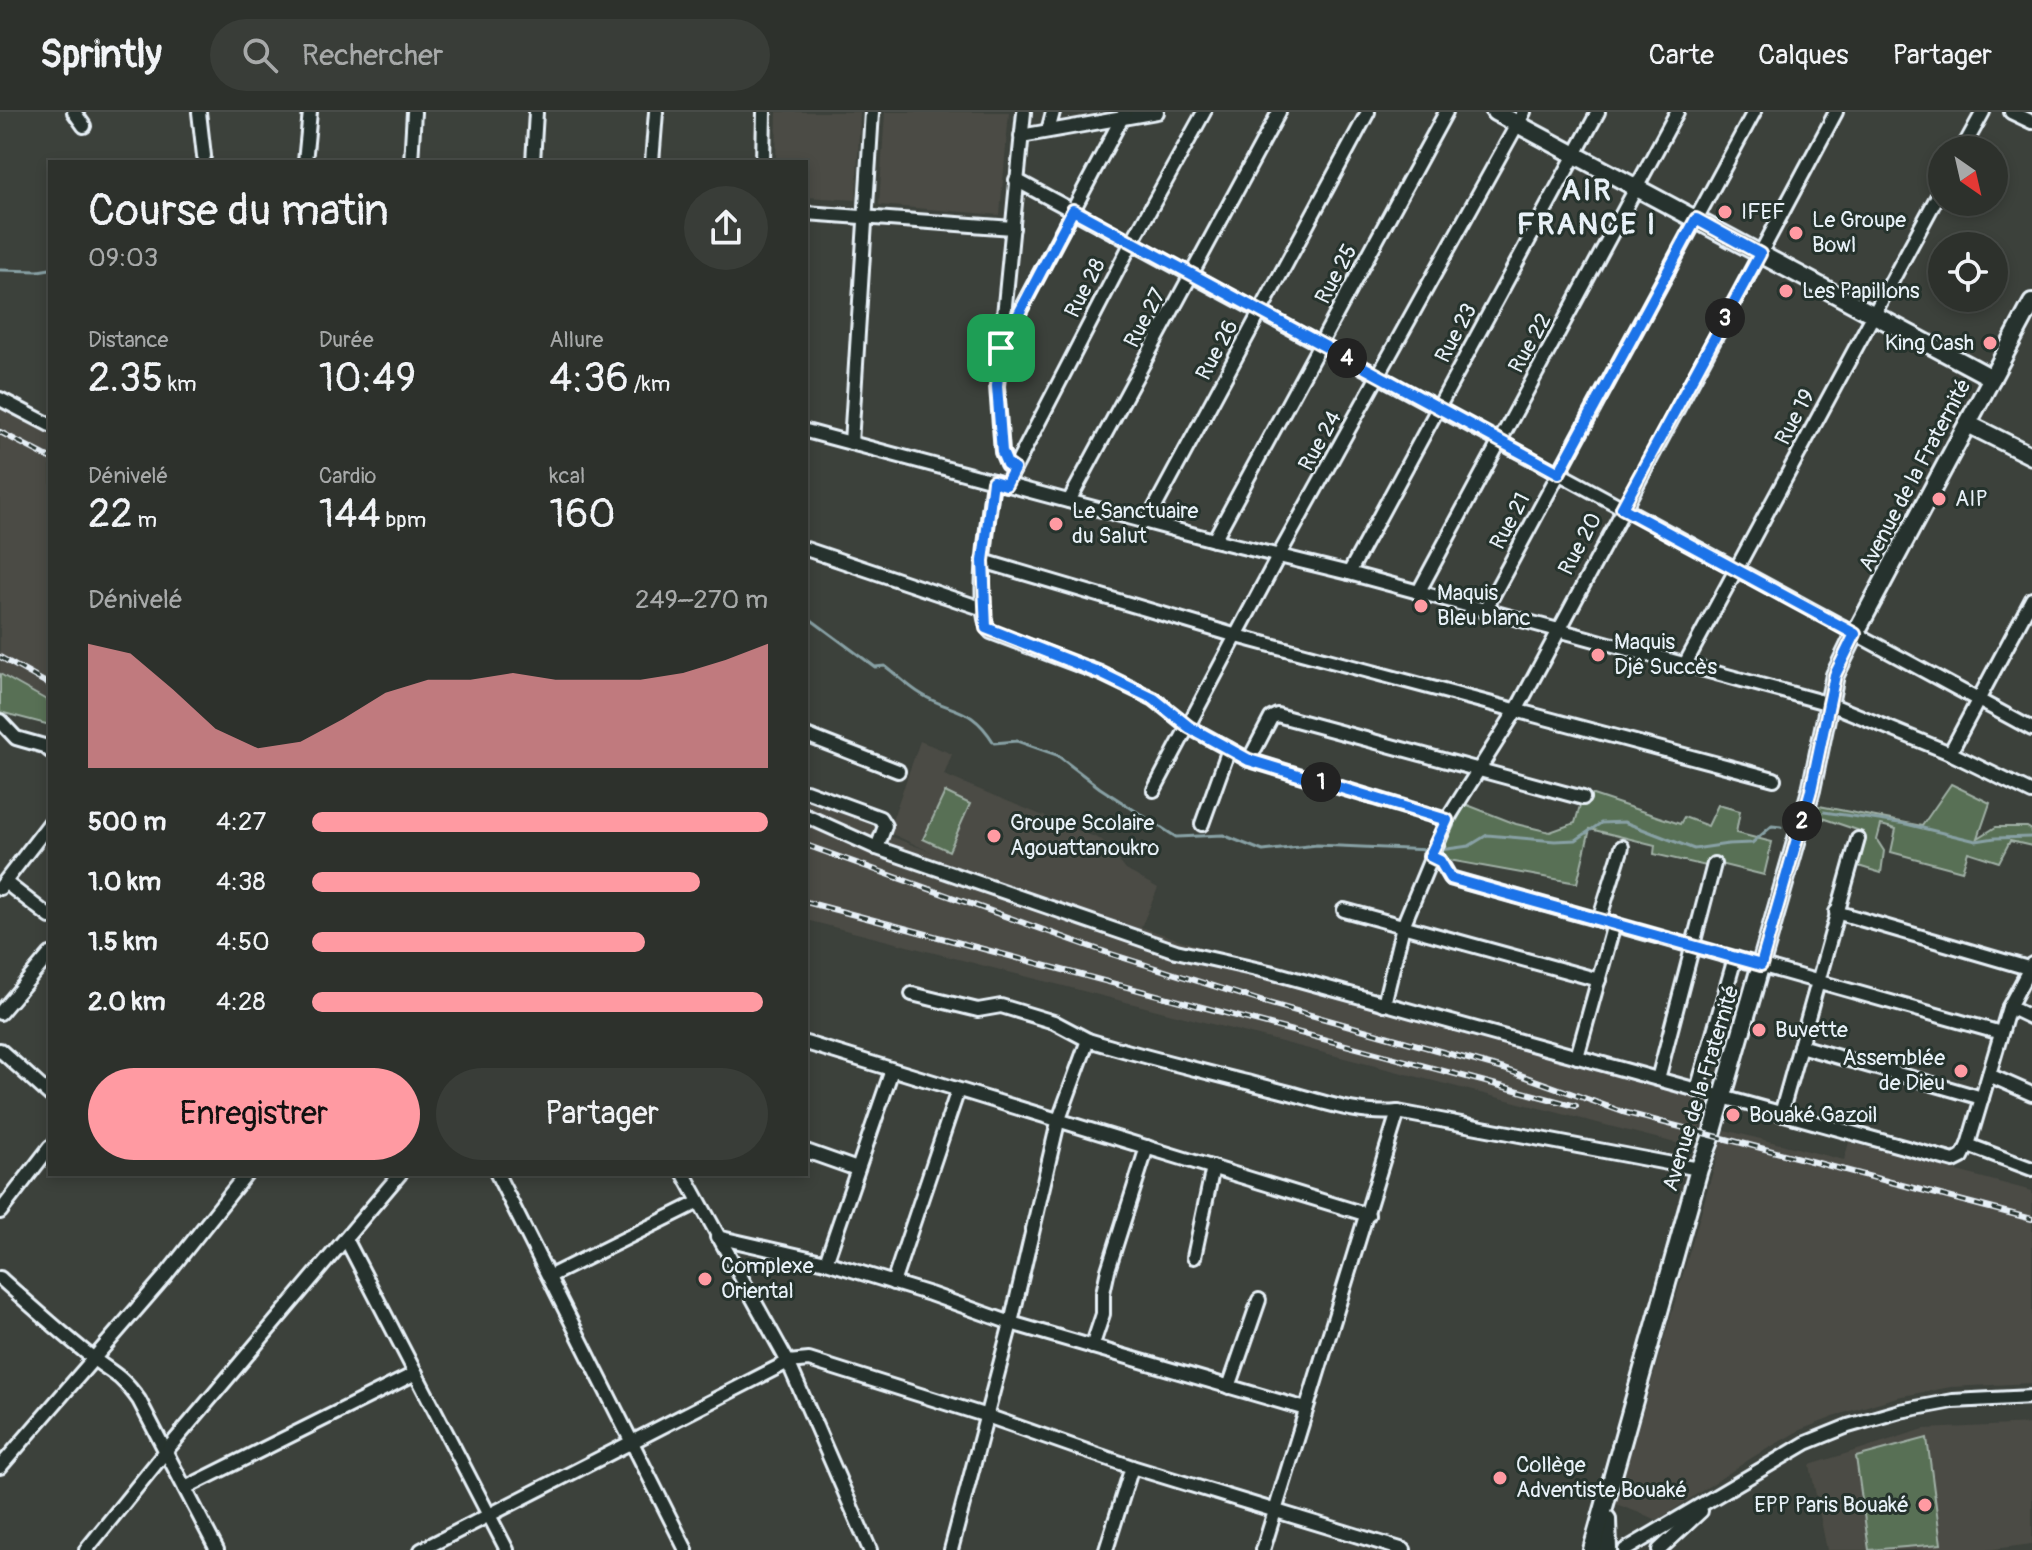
<!DOCTYPE html>
<html lang="fr">
<head>
<meta charset="utf-8">
<style>
	body { margin:0; font-family:Pangolin,sans-serif; background:#393d38; color:#f1f3f6; height:100vh; display:flex; flex-direction:column; font-size:30px; white-space:nowrap }
	* { box-sizing:border-box; margin:0 }
	p { font-size:26px; color:#a7a9a9 }
	.icon { flex:none; width:44px; height:44px; fill:none; stroke:currentColor; stroke-width:2; stroke-linecap:round; stroke-linejoin:round }
	.map { position:relative; flex:1; overflow:hidden }
	.drawer { position:absolute; left:48px; top:48px; width:760px; height:1016px; display:flex; flex-direction:column; background:#2d312c; border-radius:0px; box-shadow:0 4px 12px #0003,0 0 0 2px #484c48 }
	.drawer>* { flex:none }
	.needle { width:52px; rotate:146deg }
	.controls { position:absolute; left:1928px; top:24px; display:grid; gap:16px }
	.controls a { display:grid; place-items:center; width:80px; height:80px; border-radius:50%; background:#2d312c; box-shadow:0 4px 12px #0003,0 0 0 2px #484c48; font-size:40px }
	.pin { position:absolute; display:grid; place-items:center; width:68px; height:68px; color:#fff; margin:-34px; border-radius:16px; box-shadow:0 4px 12px #0006 }
	.km { position:absolute; width:40px; height:40px; margin:-20px; border-radius:50%; background:#222; color:#fff; font-size:22px; line-height:40px; text-align:center }
	.round { display:grid; place-items:center; flex:none; width:84px; height:84px; border-radius:42px; background:#393d38 }
	.summary { display:flex; align-items:center; justify-content:space-between; height:136px; padding:0 40px }
	h1 { font-size:44px; font-weight:600; line-height:60px }
	.metrics { display:grid; grid-template-columns:repeat(3,1fr); gap:12px; height:136px; padding:8px 40px }
	.metrics div { display:grid; align-content:center }
	.metrics b { font-size:40px; font-weight:600 }
	.metrics small { font-size:22px; font-weight:400 }
	.metrics p { font-size:22px }
	.chart { height:224px; padding:16px 40px }
	.chart p { display:flex; justify-content:space-between }
	.chart svg { width:100%; height:144px; margin-top:8px; fill:#ff9aa2; opacity:.7 }
	.cta { display:flex; gap:16px; margin-top:auto; padding:16px 40px }
	.cta a { flex:1; height:92px; border-radius:48px; background:#ff9aa2; color:#111; font-size:32px; font-weight:600; line-height:92px; text-align:center }
	.cta a+a { background:#393d38; color:#f1f3f6 }
	ul { padding:0 40px; list-style:none; font-size:26px }
	li { display:grid; grid-template-columns:128px 96px 1fr; align-items:center; height:60px }
	li i { height:20px; border-radius:10px; background:#ff9aa2 }
	header { display:flex; align-items:center; gap:48px; box-sizing:border-box; height:112px; padding:0 40px; background:#2d312c; border-bottom:2px solid #484c48 }
	header strong { font-size:38px }
	nav { display:flex; gap:44px; margin-inline-start:auto; font-size:28px }
	.search { width:560px; height:72px; background:#393d38; display:flex; align-items:center; gap:20px; box-sizing:border-box; padding:0 28px; border-radius:44px; color:#a7a9a9; font-size:30px }
	.map>svg:first-child { display:block }
	.built { fill:#4b4b45 }
	.green { fill:#586f54; stroke:#a0b0a6; stroke-width:2 }
	.lines { fill:none; stroke-linecap:round; stroke-linejoin:round }
	.stream { stroke:#88a1a5; stroke-width:3 }
	.minor-casing { stroke:#e8f1f8; stroke-width:18 }
	.major-casing { stroke:#e8f1f8; stroke-width:22 }
	.minor { stroke:#26332d; stroke-width:12 }
	.major { stroke:#26332d; stroke-width:16 }
	.rail-casing { stroke:#e8f1f8; stroke-width:6 }
	.rail { stroke:#26332d; stroke-width:3; stroke-dasharray:9; stroke-linecap:butt }
	.route-casing { stroke:#fff; stroke-width:16 }
	.route { stroke:#1a73e8; stroke-width:10 }
	.poi-dot { fill:#ff9aa2; stroke:#26332d; stroke-width:3 }
	.labels { text-anchor:middle; dominant-baseline:central; stroke-width:6; stroke-linejoin:round; paint-order:stroke }
	.poi-label { font-size:22px; fill:#e8f1f8; stroke:#26332d; text-anchor:start }
	.street-label { font-size:22px; fill:#e8f1f8; stroke:#26332d }
	.district-label { font-size:30px; font-weight:bold; letter-spacing:2px; fill:#e8f1f8; stroke:#26332d }
</style>
</head>
<body>
<header>
<strong>Sprintly</strong>
<div class="search"><svg class="icon" aria-label="search" viewBox="0 0 24 24"><circle cx="10" cy="10" r="6"/><path d="M15 15l6 6"/></svg>Rechercher</div>
<nav><a>Carte</a><a>Calques</a><a>Partager</a></nav>
</header>
<div class="map">
<svg width="2032" height="1438" viewBox="0 0 2032 1438">
	<rect width="100%" height="100%" fill="#3c413b"/>
	<filter id="ink" filterUnits="userSpaceOnUse"><feTurbulence type="fractalNoise" baseFrequency=".0125" numOctaves="2"/><feDisplacementMap in="SourceGraphic" scale="16" xChannelSelector="R" yChannelSelector="G"/><feConvolveMatrix kernelMatrix="1 2 1 2 8 2 1 2 1" color-interpolation-filters="sRGB"/></filter>
	<g filter="url(#ink)">
		<g class="built">
			<polygon points="777,0 860,0 856,88 806,85 806,50 776,50"/>
			<polygon points="885,0 1009,0 1000,103 879,93"/>
			<polygon points="0,290 50,321 50,590 0,562"/>
			<polygon points="920,629 952,642 944,663 1102,728 1126,758 1158,776 1141,815 1255,853 1710,990 1691,1035 806,808 806,680 884,709 882,721 931,740 888,720"/>
			<polygon points="1725,1018 1844,1048 1849,1030 2032,1079 2032,1271 1951,1275 1897,1285 1844,1301 1800,1318 1753,1345 1658,1408 1616,1392"/>
			<polygon points="2032,1312 2032,1432 1986,1438 1827,1438 1810,1353 1924,1317"/>
		</g>
		<g class="green">
			<polygon points="0,562 50,590 50,613 0,600"/>
			<polygon points="1951,672 1990,691 1978,726 1996,715 2027,715 2032,718 2032,734 2010,729 1999,750 1968,740 1962,759 1891,740 1896,717 1881,713 1877,728 1884,739 1881,761 1855,753 1863,720 1816,704 1819,694 1922,714"/>
			<polygon points="945,680 970,692 949,739 923,727"/>
			<polygon points="1584,680 1680,712 1684,705 1708,714 1718,693 1740,699 1736,721 1772,730 1764,763 1712,750 1706,754 1654,742 1655,733 1590,717 1577,771 1438,746 1465,692 1516,712 1550,720 1575,711"/>
			<polygon points="1927,1326 1941,1432 1869,1438 1856,1345"/>
		</g>
		<g class="lines">
			<g class="stream">
				<polyline points="0,158 38,159 50,157"/>
				<path d="M806,504L875,555L885,554C897,563 908,574 921,582C952,602 970,592 994,631L1017,629L1057,643L1100,676L1176,725L1223,723L1263,739L1317,733L1429,738"/>
				<polyline points="1824,700 1906,712 1976,729 1995,726 2032,725"/>
				<polyline points="1440,738 1469,734 1487,723 1555,729 1576,728 1601,711 1624,710 1694,737 1728,732 1752,731 1772,714 1781,715"/>
			</g>
			<g class="minor-casing">
				<g id="minor">
					<polyline points="74,0 84,14"/>
					<polyline points="199,0 204,44"/>
					<polyline points="2011,0 2032,10"/>
					<polyline points="1048,19 1053,0"/>
					<polyline points="1021,24 1157,0"/>
					<polyline points="1962,38 1983,0"/>
					<polyline points="305,50 310,0"/>
					<polyline points="411,50 414,0"/>
					<polyline points="533,50 536,0"/>
					<polyline points="652,50 656,0"/>
					<polyline points="763,50 764,0"/>
					<polyline points="1016,68 2032,617"/>
					<polyline points="806,101 1013,116"/>
					<polyline points="1005,227 1125,0"/>
					<polyline points="0,287 50,313"/>
					<polyline points="806,319 1214,428 1349,461 1830,592 1950,641 2032,681"/>
					<polyline points="851,331 872,0"/>
					<polyline points="1014,357 1007,352 1002,340 997,274 1024,0"/>
					<path d="M993,369C990,396 972,503 991,520L1100,561L1154,587L1189,615L1249,648L1447,708"/>
					<polyline points="1006,373 1132,130 1204,0"/>
					<polyline points="1069,389 1279,0"/>
					<polyline points="1147,410 1368,0"/>
					<polyline points="1214,428 1446,0"/>
					<polyline points="806,437 984,497"/>
					<polyline points="983,449 1237,524 1774,667"/>
					<polyline points="1349,461 1598,0"/>
					<polyline points="1418,481 1677,0"/>
					<polyline points="1484,500 1754,0"/>
					<polyline points="1684,554 1942,76"/>
					<polyline points="0,609 16,626 44,634 50,639"/>
					<polyline points="806,623 898,659"/>
					<polyline points="1950,641 2032,487"/>
					<polyline points="1249,648 1271,606 1277,603 1583,686"/>
					<polyline points="1154,678 1279,443 1524,0"/>
					<polyline points="806,679 880,706 885,714 877,736"/>
					<polyline points="806,704 877,736 1176,839 1274,861 1954,1049 1962,1045 1968,1033 2009,895 2032,852"/>
					<polyline points="1202,712 1229,637"/>
					<polyline points="1430,744 1440,749 1450,766 2001,921"/>
					<polyline points="5,770 50,805"/>
					<polyline points="0,776 50,711"/>
					<polyline points="1344,798 1599,868"/>
					<polyline points="1836,800 2028,856"/>
					<polyline points="1599,808 1622,735"/>
					<polyline points="912,882 978,898 1001,894 1054,910 1088,928"/>
					<polyline points="1384,892 1403,814 1447,708 1517,597 1836,0"/>
					<polyline points="2009,895 2032,906"/>
					<polyline points="0,901 50,842"/>
					<polyline points="806,931 1368,1103"/>
					<polyline points="1800,934 1982,986"/>
					<polyline points="0,938 50,983"/>
					<polyline points="1577,945 1614,812"/>
					<polyline points="1989,963 2032,982"/>
					<polyline points="1658,967 1714,752"/>
					<polyline points="1697,978 1735,846"/>
					<polyline points="1781,1002 1858,727"/>
					<polyline points="1968,1033 2032,1057"/>
					<polyline points="806,1039 857,1057"/>
					<polyline points="497,1062 686,1438"/>
					<polyline points="684,1062 788,1250 870,1438"/>
					<polyline points="0,1100 50,1035"/>
					<polyline points="717,1125 826,1150 930,1182 1011,1211 1306,1297"/>
					<polyline points="346,1127 507,1438"/>
					<polyline points="1194,1145 1213,1055"/>
					<polyline points="826,1150 892,958"/>
					<polyline points="550,1164 699,1090"/>
					<path d="M0,1166C29,1192 59,1219 89,1243C112,1262 120,1261 139,1288L217,1438"/>
					<polyline points="893,1171 958,978"/>
					<polyline points="1092,1235 1103,1202 1103,1181 1108,1158 1147,1035"/>
					<polyline points="1229,1275 1259,1188"/>
					<polyline points="0,1355 166,1163 246,1062"/>
					<polyline points="185,1376 416,1261"/>
					<polyline points="86,1438 166,1339 400,1062"/>
					<polyline points="421,1438 788,1250 809,1248 987,1304 1132,1355 1404,1438"/>
					<path d="M951,1438L1011,1211L1058,1010L1088,928C1151,947 1215,962 1278,978C1319,988 1356,1004 1398,1000L1699,1057"/>
					<polyline points="1106,1438 1132,1355"/>
					<polyline points="1263,1438 1398,1000"/>
					<polyline points="1625,1438 1806,1331 1848,1314 1900,1299 1953,1289 2032,1285"/>
					<polyline points="1659,1438 1701,1399"/>
				</g>
			</g>
			<g class="major-casing">
				<g id="major">
					<polyline points="1495,0 1992,266"/>
					<polyline points="1968,312 2032,344"/>
					<polyline points="1607,1407 1608,1438"/>
					<polyline points="1592,1438 1699,1057 1710,1029 1811,678 1835,563 1855,522 2032,191"/>
				</g>
			</g>
			<use href="#minor" class="minor"/>
			<use href="#major" class="major"/>
			<g class="rail-casing">
				<g id="rail">
					<polyline points="0,320 50,346"/>
					<polyline points="0,545 50,573"/>
					<polyline points="806,733 1108,841 1264,890 1504,957 1623,1000 2032,1107"/>
					<polyline points="806,790 1576,994"/>
				</g>
			</g>
			<use href="#rail" class="rail"/>
		</g>
	</g>
	<g class="lines" filter="url(#ink)">
		<g class="route-casing">
			<polygon id="route" points="1073,98 1559,361 1696,107 1760,142 1622,396 1855,522 1835,563 1811,678 1761,853 1450,766 1440,749 1430,744 1447,708 1249,648 1189,615 1154,587 1100,561 986,516 983,449 993,369 1006,373 1014,357 1007,352 1002,340 997,274 1001,236"/>
		</g>
		<use href="#route" class="route"/>
	</g>
	<g class="poi-dot">
		<circle cx="1725" cy="100" r="8"/>
		<circle cx="1796" cy="121" r="8"/>
		<circle cx="1786" cy="179" r="8"/>
		<circle cx="1990" cy="231" r="8"/>
		<circle cx="1939" cy="387" r="8"/>
		<circle cx="1056" cy="412" r="8"/>
		<circle cx="1421" cy="494" r="8"/>
		<circle cx="1598" cy="543" r="8"/>
		<circle cx="994" cy="724" r="8"/>
		<circle cx="1759" cy="918" r="8"/>
		<circle cx="1961" cy="959" r="8"/>
		<circle cx="1733" cy="1003" r="8"/>
		<circle cx="705" cy="1167" r="8"/>
		<circle cx="1500" cy="1366" r="8"/>
		<circle cx="1925" cy="1393" r="8"/>
	</g>
	<g class="labels">
		<g class="poi-label">
			<text x="1741" y="100">IFEF</text>
			<text x="1812" y="108">Le Groupe<tspan x="1812" dy="25">Bowl</tspan></text>
			<text x="1802" y="179">Les Papillons</text>
			<text x="1974" y="231" text-anchor="end">King Cash</text>
			<text x="1955" y="387">AIP</text>
			<text x="1072" y="399">Le Sanctuaire<tspan x="1072" dy="25">du Salut</tspan></text>
			<text x="1437" y="481">Maquis<tspan x="1437" dy="25">Bleu blanc</tspan></text>
			<text x="1614" y="530">Maquis<tspan x="1614" dy="25">Djê Succès</tspan></text>
			<text x="1010" y="711">Groupe Scolaire<tspan x="1010" dy="25">Agouattanoukro</tspan></text>
			<text x="1775" y="918">Buvette</text>
			<text x="1945" y="946" text-anchor="end">Assemblée<tspan x="1945" dy="25">de Dieu</tspan></text>
			<text x="1749" y="1003">Bouaké Gazoil</text>
			<text x="721" y="1154">Complexe<tspan x="721" dy="25">Oriental</tspan></text>
			<text x="1516" y="1353">Collège<tspan x="1516" dy="25">Adventiste Bouaké</tspan></text>
			<text x="1909" y="1393" text-anchor="end">EPP Paris Bouaké</text>
		</g>
		<g class="street-label">
			<text transform="translate(1336 162) rotate(-62)">Rue 25</text>
			<text transform="translate(1085 176) rotate(-63)">Rue 28</text>
			<text transform="translate(1145 206) rotate(-62)">Rue 27</text>
			<text transform="translate(1456 221) rotate(-62)">Rue 23</text>
			<text transform="translate(1530 231) rotate(-61)">Rue 22</text>
			<text transform="translate(1217 238) rotate(-62)">Rue 26</text>
			<text transform="translate(1795 305) rotate(-62)">Rue 19</text>
			<text transform="translate(1320 329) rotate(-61)">Rue 24</text>
			<text transform="translate(1915 363) rotate(-62)">Avenue de la Fraternité</text>
			<text transform="translate(1510 409) rotate(-62)">Rue 21</text>
			<text transform="translate(1580 432) rotate(-62)">Rue 20</text>
			<text transform="translate(1701 976) rotate(-73)">Avenue de la Fraternité</text>
		</g>
		<g class="district-label">
			<text x="1587" y="78">AIR<tspan x="1587" dy="34">FRANCE I</tspan></text>
		</g>
	</g>
</svg>
<div class="controls">
<a><svg class="needle" viewBox="-14 -14 28 28"><path d="M0-13l5 13h-10z" fill="#e53935"/><path d="M0 13l5-13h-10z" fill="#a7a9a9"/></svg></a>
<a><svg class="icon" aria-label="locate" viewBox="0 0 24 24"><circle cx="12" cy="12" r="6"/><path d="M12 2v4M12 18v4M2 12h4M18 12h4"/></svg></a>
</div>
<div class="pin" style="left:1001px;top:236px;background:#1e9e55"><svg class="icon" aria-label="arrive" viewBox="0 0 24 24"><path d="M6 21V4h12l-3 4 3 4H6"/></svg></div>
<b class="km" style="left:1321px;top:670px">1</b>
<b class="km" style="left:1802px;top:709px">2</b>
<b class="km" style="left:1725px;top:206px">3</b>
<b class="km" style="left:1347px;top:246px">4</b>
<section class="drawer">
<div class="summary"><div><h1>Course du matin</h1><p>09:03</p></div><a class="round"><svg class="icon" aria-label="share" viewBox="0 0 24 24"><path d="M12 15V3M7 8l5-5 5 5M5 13v7h14v-7"/></svg></a></div>
<div class="metrics">
<div><p>Distance</p><b>2.35<small> km</small></b></div>
<div><p>Durée</p><b>10:49</b></div>
<div><p>Allure</p><b>4:36<small> /km</small></b></div>
</div>
<div class="metrics">
<div><p>Dénivelé</p><b>22<small> m</small></b></div>
<div><p>Cardio</p><b>144<small> bpm</small></b></div>
<div><p>kcal</p><b>160</b></div>
</div>
<div class="chart"><p><span>Dénivelé</span>249–270 m</p>
<svg viewBox="0 0 160 44" preserveAspectRatio="none"><path d="M0 44V6L10 9L20 20L30 32L40 38L50 36L60 29L70 21L80 17L90 17L100 15L110 17L120 17L130 17L140 15L150 11L160 6V44z"/></svg>
</div>
<ul>
<li><b>500 m</b>4:27<i style="width:100%"></i></li>
<li><b>1.0 km</b>4:38<i style="width:85%"></i></li>
<li><b>1.5 km</b>4:50<i style="width:73%"></i></li>
<li><b>2.0 km</b>4:28<i style="width:99%"></i></li>
</ul>
<div class="cta"><a>Enregistrer</a><a>Partager</a></div>
</section>
</div>
</body>
</html>
